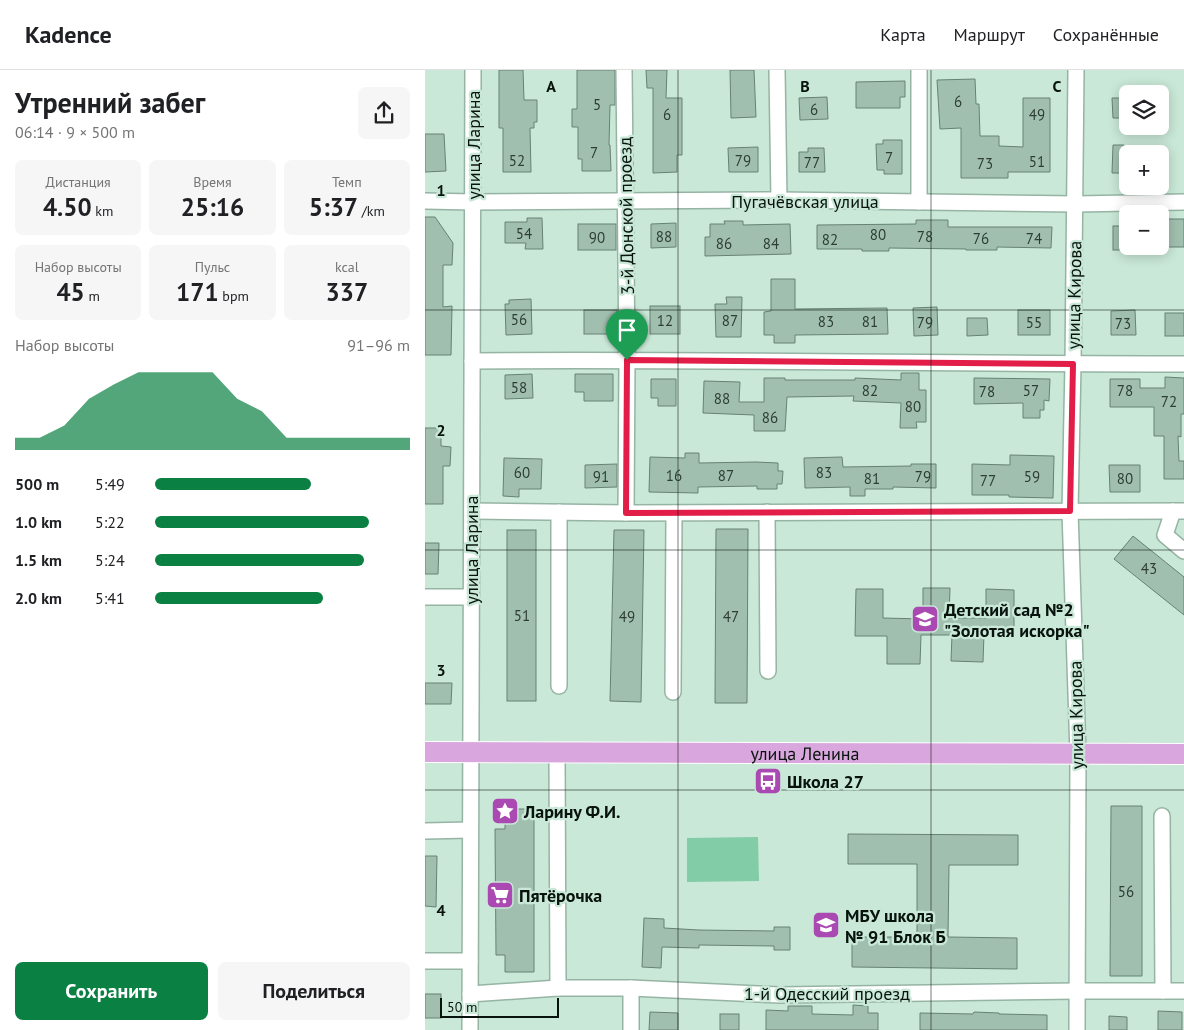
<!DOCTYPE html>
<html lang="ru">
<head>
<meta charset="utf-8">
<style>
	body { margin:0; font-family:"PT Sans",sans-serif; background:#f6f6f6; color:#202124; height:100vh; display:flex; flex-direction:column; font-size:19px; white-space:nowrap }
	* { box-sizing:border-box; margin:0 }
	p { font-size:16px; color:#757577 }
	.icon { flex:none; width:28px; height:28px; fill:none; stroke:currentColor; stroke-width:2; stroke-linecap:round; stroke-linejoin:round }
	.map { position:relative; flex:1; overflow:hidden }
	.panel { display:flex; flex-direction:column; background:#fff; width:425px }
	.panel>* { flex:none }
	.buttons { position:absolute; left:694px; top:15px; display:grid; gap:10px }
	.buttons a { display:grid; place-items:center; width:50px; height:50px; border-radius:8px; background:#fff; box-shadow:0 2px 12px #0003; font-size:25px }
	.scale { position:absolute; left:15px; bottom:12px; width:119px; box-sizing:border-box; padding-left:5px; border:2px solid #08130d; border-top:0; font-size:14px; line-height:18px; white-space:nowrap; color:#08130d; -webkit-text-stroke:4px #c9e8d7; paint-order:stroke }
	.pin { position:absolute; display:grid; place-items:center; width:42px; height:42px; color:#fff; margin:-51px -21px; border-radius:50% 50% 50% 0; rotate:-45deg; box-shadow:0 0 5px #0007 }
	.pin .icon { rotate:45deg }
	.round { display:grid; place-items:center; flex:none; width:52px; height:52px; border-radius:8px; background:#f6f6f6 }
	.summary { display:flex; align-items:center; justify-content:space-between; height:85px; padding:0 15px }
	h1 { font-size:28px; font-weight:800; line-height:38px }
	.stats { display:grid; grid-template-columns:repeat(3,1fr); gap:8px; height:85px; padding:5px 15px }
	.stats div { display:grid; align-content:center; border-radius:8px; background:#f6f6f6; text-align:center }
	.stats b { font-size:25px; font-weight:800 }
	.stats small { font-size:14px; font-weight:400 }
	.stats p { font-size:14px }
	.chart { height:140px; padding:10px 15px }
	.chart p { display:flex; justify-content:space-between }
	.chart svg { width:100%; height:90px; margin-top:5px; fill:#0b8043; opacity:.7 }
	.button { display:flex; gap:10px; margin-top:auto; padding:10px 15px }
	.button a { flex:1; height:58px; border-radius:8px; background:#0b8043; color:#fff; font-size:20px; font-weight:800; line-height:58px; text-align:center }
	.button a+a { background:#f6f6f6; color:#202124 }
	ul { padding:0 15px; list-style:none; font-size:16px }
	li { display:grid; grid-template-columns:80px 60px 1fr; align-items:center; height:38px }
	li i { height:12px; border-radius:6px; background:#0b8043 }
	header { display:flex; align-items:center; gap:30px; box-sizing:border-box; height:70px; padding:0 25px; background:#fff; border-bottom:1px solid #e0e0e0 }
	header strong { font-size:24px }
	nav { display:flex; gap:28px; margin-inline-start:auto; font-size:18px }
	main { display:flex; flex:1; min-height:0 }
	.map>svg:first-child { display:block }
	.green { fill:#82cca8 }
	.building { fill:#a1bfaf; stroke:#668274 }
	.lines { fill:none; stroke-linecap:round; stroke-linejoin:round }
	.minor-casing { stroke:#96b4a4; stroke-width:18 }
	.major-casing { stroke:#fff; stroke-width:22 }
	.minor { stroke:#fff; stroke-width:15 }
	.major { stroke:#d9a6dd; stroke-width:20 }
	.route-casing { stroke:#fff; stroke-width:10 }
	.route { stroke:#e11d48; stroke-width:6 }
	.grid { fill:none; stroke:#08130d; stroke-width:1; stroke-opacity:0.55 }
	.labels { text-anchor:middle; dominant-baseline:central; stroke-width:4.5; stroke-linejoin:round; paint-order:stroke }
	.number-label { font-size:15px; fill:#2e3e36 }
	.street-label { font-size:18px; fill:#08130d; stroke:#c9e8d7 }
	.poi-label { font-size:18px; font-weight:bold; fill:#08130d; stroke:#c9e8d7; text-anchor:start }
	.grid-label { font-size:16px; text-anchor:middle; font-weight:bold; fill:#08130d; stroke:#c9e8d7; stroke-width:4.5; stroke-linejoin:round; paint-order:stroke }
</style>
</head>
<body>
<header>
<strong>Kadence</strong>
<nav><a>Карта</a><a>Маршрут</a><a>Сохранённые</a></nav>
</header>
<main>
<section class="panel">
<div class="summary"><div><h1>Утренний забег</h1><p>06:14 · 9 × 500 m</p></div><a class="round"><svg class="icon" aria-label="share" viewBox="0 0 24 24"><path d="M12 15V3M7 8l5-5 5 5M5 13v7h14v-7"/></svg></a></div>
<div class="stats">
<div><p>Дистанция</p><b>4.50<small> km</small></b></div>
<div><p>Время</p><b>25:16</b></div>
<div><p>Темп</p><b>5:37<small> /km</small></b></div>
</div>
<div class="stats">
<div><p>Набор высоты</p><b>45<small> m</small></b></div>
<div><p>Пульс</p><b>171<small> bpm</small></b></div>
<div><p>kcal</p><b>337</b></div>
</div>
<div class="chart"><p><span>Набор высоты</span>91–96 m</p>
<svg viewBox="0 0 160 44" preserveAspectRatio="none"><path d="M0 44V38L10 38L20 32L30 19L40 12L50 6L60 6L70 6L80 6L90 19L100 25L110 38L120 38L130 38L140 38L150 38L160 38V44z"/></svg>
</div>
<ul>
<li><b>500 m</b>5:49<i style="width:61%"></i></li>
<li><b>1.0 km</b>5:22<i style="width:84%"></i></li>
<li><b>1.5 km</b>5:24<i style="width:82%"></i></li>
<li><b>2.0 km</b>5:41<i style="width:66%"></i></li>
</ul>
<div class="button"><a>Сохранить</a><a>Поделиться</a></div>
</section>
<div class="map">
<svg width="759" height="960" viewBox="0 0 759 960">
	<rect width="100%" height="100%" fill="#c9e8d7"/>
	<polygon class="green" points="333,767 334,811 262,812 262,768"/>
	<g class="building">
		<polygon points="74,0 98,0 99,30 112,30 112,52 109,52 109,58 105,58 106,102 78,102 78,58 74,58"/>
		<polygon points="152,0 190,0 190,35 185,35 184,75 185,75 186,101 157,101 157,89 153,89 153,57 147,57 147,39 152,39"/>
		<polygon points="221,0 242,0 241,28 257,28 257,85 252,85 252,102 228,103 228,18 222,18"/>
		<polygon points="305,0 329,0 331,47 306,48"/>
		<polygon points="550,9 551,34 554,34 555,66 574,66 574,76 598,77 598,28 625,28 625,102 583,102 583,108 536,108 536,58 515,59 512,10"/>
		<polygon points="480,11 480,27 475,27 475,38 431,38 431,12"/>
		<polygon points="402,27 403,49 375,50 374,28"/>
		<polygon points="687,28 702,28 702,48 688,48"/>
		<polygon points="0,64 19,64 21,101 0,102"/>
		<polygon points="458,70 477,70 477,104 459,104 459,100 452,100 451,74 458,74"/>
		<polygon points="688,75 699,75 700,78 702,78 702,103 687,103"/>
		<polygon points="333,77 333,102 304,102 303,78"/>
		<polygon points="383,78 399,78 400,102 374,102 374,82 383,82"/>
		<polygon points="0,147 10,147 28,173 27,195 18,195 18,237 27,236 26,285 0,285"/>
		<polygon points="102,148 117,148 118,179 100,179 101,173 80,173 80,152 102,152"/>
		<rect x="735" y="149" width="24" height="28"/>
		<polygon points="491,150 523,150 523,157 627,157 626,178 572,177 572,180 541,180 541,179 464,178 464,181 437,181 437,179 392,179 392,155 491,154"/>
		<polygon points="299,151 318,151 318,155 365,154 366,184 280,186 280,167 285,167 285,154 300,154"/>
		<polygon points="251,153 251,177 226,178 226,154"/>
		<rect x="153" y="154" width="38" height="26"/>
		<rect x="688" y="156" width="14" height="24"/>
		<polygon points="346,209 370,209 370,239 462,238 463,264 370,265 370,273 349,273 349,265 339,265 339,242 346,241"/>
		<polygon points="301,227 317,227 316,267 291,267 290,234 302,234"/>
		<polygon points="106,229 107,264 81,265 80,234 84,234 84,230"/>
		<rect x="225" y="236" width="30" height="28"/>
		<polygon points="512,237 513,265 489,266 488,238"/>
		<rect x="159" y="240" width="33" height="24"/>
		<rect x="593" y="240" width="32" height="25"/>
		<polygon points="710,240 711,265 686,265 686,241"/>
		<rect x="740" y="243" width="19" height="23"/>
		<polygon points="542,248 562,248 563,265 542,266"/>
		<polygon points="476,303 494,303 494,320 501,320 501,352 491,352 492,358 475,358 476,333 428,331 429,326 362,327 360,361 329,361 329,345 278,343 279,311 315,312 314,332 339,332 339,308 360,308 360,310 430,310 430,308 476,310"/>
		<polygon points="107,304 108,328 80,329 80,305"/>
		<polygon points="150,304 188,304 188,331 159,331 159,322 150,322"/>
		<polygon points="740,307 759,308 759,344 756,344 756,367 753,366 754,391 759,391 759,409 739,409 739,366 729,366 729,337 685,337 685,309 715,309 715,318 740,318"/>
		<polygon points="549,308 625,309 624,331 619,330 619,340 615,340 615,348 598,348 598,333 549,334"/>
		<polygon points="226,309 251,309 251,336 233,336 233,328 226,328"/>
		<polygon points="0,358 16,358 16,376 26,377 25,396 18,396 18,434 0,434"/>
		<polygon points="260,383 274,383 274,393 331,392 353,393 353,401 358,401 357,414 352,414 352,419 332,419 332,416 273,417 273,423 224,422 225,387 260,388"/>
		<polygon points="585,385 629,386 628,428 584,427 584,425 547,425 547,394 585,395"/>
		<polygon points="417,387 418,397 486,396 486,394 511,394 511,418 468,417 468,419 440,419 440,426 425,426 425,417 380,418 379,388"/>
		<polygon points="79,388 117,389 116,419 94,419 94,427 78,426"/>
		<polygon points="192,394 192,417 160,418 160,395"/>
		<polygon points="684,395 715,395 715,422 685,422"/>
		<polygon points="291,459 323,459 322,633 290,633"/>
		<rect x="82" y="460" width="29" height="171"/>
		<polygon points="189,460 219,460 216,632 185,631"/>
		<polygon points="708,466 759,507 759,545 689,489"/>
		<polygon points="0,473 14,473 13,504 0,504"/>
		<polygon points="498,518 525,518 524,548 561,548 561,519 589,520 589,565 559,564 558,592 526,591 527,565 496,565 495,594 462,594 462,566 430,566 431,519 458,519 458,548 498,549"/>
		<polygon points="0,613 27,613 26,634 0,634"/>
		<polygon points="686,736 717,736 717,906 685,906"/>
		<polygon points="80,739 109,739 109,902 80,902 80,885 71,885 70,759 80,759"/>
		<polygon points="423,764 593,765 593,795 524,795 523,867 592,868 592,899 427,897 427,867 492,867 492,794 423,794"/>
		<polygon points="0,786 12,786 11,837 0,836"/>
		<polygon points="219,848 239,849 239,858 274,860 349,861 349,857 365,857 365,880 349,880 349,876 274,875 274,878 237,877 236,898 217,897"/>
		<rect x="0" y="924" width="16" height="24"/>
		<polygon points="428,935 443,936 443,943 453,943 453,960 341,960 341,940 363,941 363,936 387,936 387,944 428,945"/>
		<polygon points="733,941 757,942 757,960 733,960"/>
		<polygon points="225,942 253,943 253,960 224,960"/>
		<polygon points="549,942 574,943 574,944 622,945 622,960 495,960 495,943 548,944"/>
		<rect x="295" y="944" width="19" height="16"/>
		<polygon points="684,946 702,947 702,960 684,960"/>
	</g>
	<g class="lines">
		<g class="minor-casing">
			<g id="minor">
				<polyline points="199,0 202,290 201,443"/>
				<polyline points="352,0 354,130"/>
				<polyline points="651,0 648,294 645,441 653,684 652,960"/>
				<polyline points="0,131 48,132 354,130 651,134 759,132"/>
				<polyline points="494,132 494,0"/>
				<path d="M47,291C285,289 522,294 759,294"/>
				<polyline points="47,441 201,443 759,441"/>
				<polyline points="748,441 740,465 759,481"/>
				<polyline points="342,442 343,601"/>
				<polyline points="0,527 46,527"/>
				<polyline points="134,616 134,442"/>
				<polyline points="248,622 249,443"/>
				<polyline points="132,683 133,918"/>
				<polyline points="737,746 738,921"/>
				<polyline points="0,761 45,760"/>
				<polyline points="0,891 45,891"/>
				<polyline points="206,918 206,960"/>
				<polyline points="45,924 133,918 206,918 355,925 652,921 759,921"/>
				<polyline points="45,960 48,0"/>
			</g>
		</g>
		<g class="major-casing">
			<g id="major">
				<path id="s1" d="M0,682L759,684"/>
			</g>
		</g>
		<use href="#minor" class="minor"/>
		<use href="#major" class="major"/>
	</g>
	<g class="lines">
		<g class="route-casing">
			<polygon id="route" points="202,290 648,294 645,441 201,443"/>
		</g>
		<use href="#route" class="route"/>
	</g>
	<path class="grid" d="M253,0V960M506,0V960M0,240H759M0,480H759M0,720H759"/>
	<defs>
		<g id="school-square" transform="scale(1.4375)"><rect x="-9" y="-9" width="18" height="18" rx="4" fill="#a949b1" stroke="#c9e8d7"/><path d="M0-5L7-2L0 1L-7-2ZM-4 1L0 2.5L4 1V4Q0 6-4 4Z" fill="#fff"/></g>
		<g id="bus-square" transform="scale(1.4375)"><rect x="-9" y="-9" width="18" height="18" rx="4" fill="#a949b1" stroke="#c9e8d7"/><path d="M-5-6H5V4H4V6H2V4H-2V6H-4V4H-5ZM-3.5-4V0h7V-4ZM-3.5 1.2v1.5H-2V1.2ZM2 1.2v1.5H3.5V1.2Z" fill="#fff"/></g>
		<g id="sight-square" transform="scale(1.4375)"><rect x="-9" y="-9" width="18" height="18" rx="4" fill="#a949b1" stroke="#c9e8d7"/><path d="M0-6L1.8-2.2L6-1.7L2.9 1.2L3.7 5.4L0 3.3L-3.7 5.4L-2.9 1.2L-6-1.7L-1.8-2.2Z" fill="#fff"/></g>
		<g id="supermarket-square" transform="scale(1.4375)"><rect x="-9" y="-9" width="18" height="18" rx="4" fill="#a949b1" stroke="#c9e8d7"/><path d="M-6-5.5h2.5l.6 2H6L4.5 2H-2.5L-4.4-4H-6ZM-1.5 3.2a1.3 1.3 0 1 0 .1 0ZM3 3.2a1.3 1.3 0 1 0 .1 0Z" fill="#fff"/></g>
	</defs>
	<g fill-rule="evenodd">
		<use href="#school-square" x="500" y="549"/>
		<use href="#bus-square" x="343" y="711"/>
		<use href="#sight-square" x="80" y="741"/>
		<use href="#supermarket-square" x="75" y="825"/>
		<use href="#school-square" x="401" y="855"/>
	</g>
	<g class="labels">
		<g class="number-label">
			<text x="533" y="31">6</text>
			<text x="172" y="34">5</text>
			<text x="389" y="39">6</text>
			<text x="242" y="44">6</text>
			<text x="612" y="44">49</text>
			<text x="169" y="82">7</text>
			<text x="464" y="87">7</text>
			<text x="92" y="90">52</text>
			<text x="318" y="90">79</text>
			<text x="612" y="91">51</text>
			<text x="387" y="92">77</text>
			<text x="560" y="93">73</text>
			<text x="99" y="163">54</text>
			<text x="453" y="164">80</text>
			<text x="239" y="166">88</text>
			<text x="500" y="166">78</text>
			<text x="172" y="167">90</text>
			<text x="556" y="168">76</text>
			<text x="609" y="168">74</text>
			<text x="405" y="169">82</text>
			<text x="299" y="173">86</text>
			<text x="346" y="173">84</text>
			<text x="94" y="249">56</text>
			<text x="240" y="250">12</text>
			<text x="305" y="250">87</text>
			<text x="401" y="251">83</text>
			<text x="445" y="251">81</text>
			<text x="500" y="252">79</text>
			<text x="609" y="252">55</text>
			<text x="698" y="253">73</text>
			<text x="94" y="317">58</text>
			<text x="445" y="320">82</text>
			<text x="606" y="320">57</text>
			<text x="700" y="320">78</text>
			<text x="562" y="321">78</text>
			<text x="297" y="328">88</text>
			<text x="744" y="331">72</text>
			<text x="488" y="336">80</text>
			<text x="345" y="347">86</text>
			<text x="97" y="402">60</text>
			<text x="399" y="402">83</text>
			<text x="249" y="405">16</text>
			<text x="301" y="405">87</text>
			<text x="176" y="406">91</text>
			<text x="498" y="406">79</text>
			<text x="607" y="406">59</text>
			<text x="447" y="408">81</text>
			<text x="700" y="408">80</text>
			<text x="563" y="410">77</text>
			<text x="724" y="498">43</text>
			<text x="97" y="545">51</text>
			<text x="202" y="546">49</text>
			<text x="306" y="546">47</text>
			<text x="701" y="821">56</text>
		</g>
		<g class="street-label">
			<text transform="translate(48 75) rotate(-90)">улица Ларина</text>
			<text x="380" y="131">Пугачёвская улица</text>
			<text transform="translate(201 146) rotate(-91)">3-й Донской проезд</text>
			<text transform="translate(649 225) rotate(-89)">улица Кирова</text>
			<text transform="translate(46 480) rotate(-90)">улица Ларина</text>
			<text transform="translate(651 645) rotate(-91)">улица Кирова</text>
			<text stroke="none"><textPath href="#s1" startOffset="380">улица Ленина</textPath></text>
			<text x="402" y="923">1-й Одесский проезд</text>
		</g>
		<g class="poi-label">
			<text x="519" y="539">Детский сад №2<tspan x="519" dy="21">"Золотая искорка"</tspan></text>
			<text x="362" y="711">Школа 27</text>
			<text x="99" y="741">Ларину Ф.И.</text>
			<text x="94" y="825">Пятёрочка</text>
			<text x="420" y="845">МБУ школа<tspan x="420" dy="21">№ 91 Блок Б</tspan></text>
		</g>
	</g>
	<g class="grid-label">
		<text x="126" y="22">A</text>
		<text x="380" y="22">B</text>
		<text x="632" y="22">C</text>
		<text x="16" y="126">1</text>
		<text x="16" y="366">2</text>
		<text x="16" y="606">3</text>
		<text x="16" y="846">4</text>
	</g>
</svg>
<div class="buttons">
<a><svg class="icon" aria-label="layers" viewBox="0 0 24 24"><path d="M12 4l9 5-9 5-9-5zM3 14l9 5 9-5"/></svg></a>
<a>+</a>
<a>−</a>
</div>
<div class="scale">50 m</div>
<div class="pin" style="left:202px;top:290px;background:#1e9e55"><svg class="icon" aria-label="arrive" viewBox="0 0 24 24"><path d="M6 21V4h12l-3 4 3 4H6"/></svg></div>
</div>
</main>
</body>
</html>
